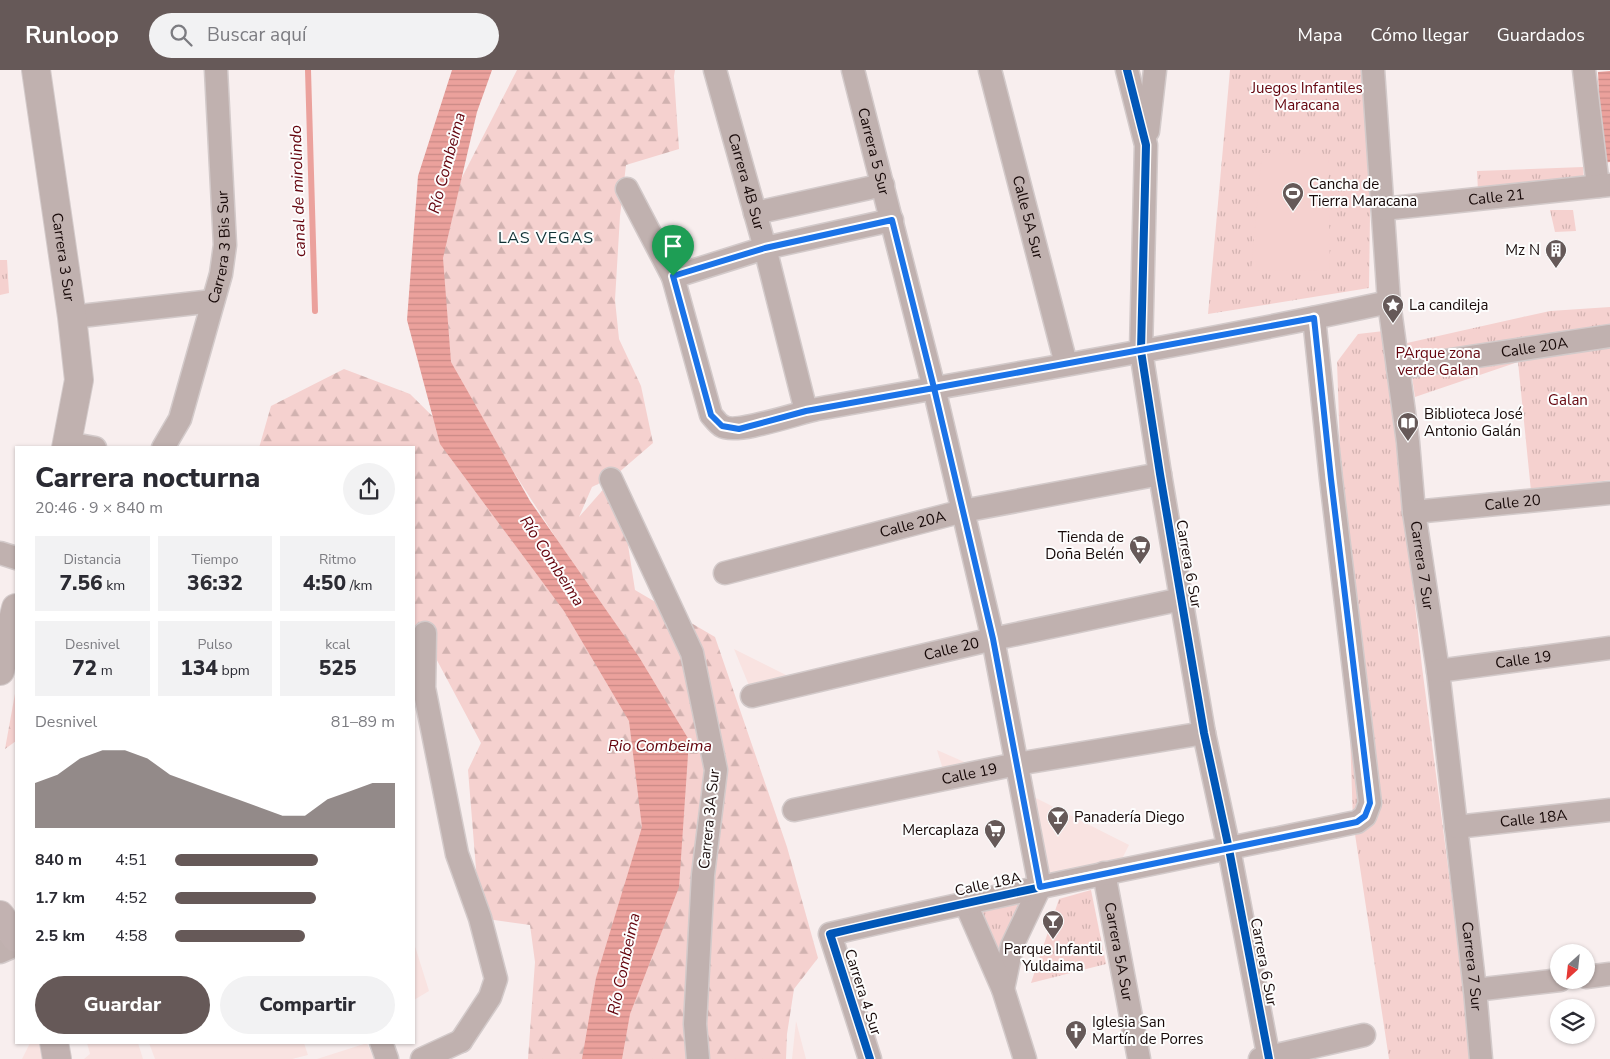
<!DOCTYPE html>
<html lang="es">
<head>
<meta charset="utf-8">
<style>
	body { margin:0; font-family:"Nunito Sans",sans-serif; background:#f2f2f3; color:#2b2b33; height:100vh; display:flex; flex-direction:column; font-size:19px; white-space:nowrap }
	* { box-sizing:border-box; margin:0 }
	p { font-size:16px; color:#7c7c81 }
	.icon { flex:none; width:28px; height:28px; fill:none; stroke:currentColor; stroke-width:2; stroke-linecap:round; stroke-linejoin:round }
	.map { position:relative; flex:1; overflow:hidden }
	.details { position:absolute; left:15px; top:376px; width:400px; height:598px; display:flex; flex-direction:column; background:#fff; border-radius:0px; box-shadow:0 1px 4px #0004 }
	.details>* { flex:none }
	.needle { width:32px; rotate:207deg }
	.controls { position:absolute; left:1550px; top:874px; display:grid; gap:10px }
	.controls a { display:grid; place-items:center; width:45px; height:45px; border-radius:50%; background:#fff; box-shadow:0 1px 4px #0004; font-size:25px }
	.pin { position:absolute; display:grid; place-items:center; width:42px; height:42px; color:#fff; margin:-51px -21px; border-radius:50% 50% 50% 0; rotate:-45deg; box-shadow:0 0 5px #0007 }
	.pin .icon { rotate:45deg }
	.round { display:grid; place-items:center; flex:none; width:52px; height:52px; border-radius:26px; background:#f2f2f3 }
	.headline { display:flex; align-items:center; justify-content:space-between; height:85px; padding:0 20px }
	h1 { font-size:28px; font-weight:800; line-height:38px }
	.figures { display:grid; grid-template-columns:repeat(3,1fr); gap:8px; height:85px; padding:5px 20px }
	.figures div { display:grid; align-content:center; border-radius:0px; background:#f2f2f3; text-align:center }
	.figures b { font-size:21px; font-weight:800 }
	.figures small { font-size:14px; font-weight:400 }
	.figures p { font-size:14px }
	.chart { height:140px; padding:10px 20px }
	.chart p { display:flex; justify-content:space-between }
	.chart svg { width:100%; height:90px; margin-top:5px; fill:#665958; opacity:.7 }
	.cta { display:flex; gap:10px; margin-top:auto; padding:10px 20px }
	.cta a { flex:1; height:58px; border-radius:30px; background:#665958; color:#fff; font-size:20px; font-weight:800; line-height:58px; text-align:center }
	.cta a+a { background:#f2f2f3; color:#2b2b33 }
	ul { padding:0 20px; list-style:none; font-size:16px }
	li { display:grid; grid-template-columns:80px 60px 1fr; align-items:center; height:38px }
	li i { height:12px; border-radius:6px; background:#665958 }
	header { display:flex; align-items:center; gap:30px; box-sizing:border-box; height:70px; padding:0 25px; background:#665958; color:#fff }
	header strong { font-size:24px }
	nav { display:flex; gap:28px; margin-inline-start:auto; font-size:18px }
	.search { width:350px; height:45px; background:#f2f2f3; display:flex; align-items:center; gap:12px; box-sizing:border-box; padding:0 18px; border-radius:28px; color:#7c7c81; font-size:19px }
	.map>svg:first-child { display:block }
	.built { fill:#f9e3e1 }
	.grass { fill:url(#grass-tufts) }
	.forest { fill:url(#forest-firs); fill-rule:evenodd }
	.garden { fill:#f5d1cf }
	.water { fill:url(#water-rules) }
	.lines { fill:none; stroke-linecap:round; stroke-linejoin:round }
	.stream { stroke:#eba19c; stroke-width:6 }
	.minor-casing { stroke:#d3caca; stroke-width:25 }
	.tertiary-casing { stroke:#d3caca; stroke-width:30 }
	.primary-casing { stroke:#d3caca; stroke-width:30 }
	.minor { stroke:#c0b1af; stroke-width:22 }
	.tertiary { stroke:#c0b1af; stroke-width:28 }
	.primary { stroke:#c2b2b1; stroke-width:28 }
	.cycleway-casing { stroke:#fdfdfd; stroke-width:11 }
	.cycleway { stroke:#0057b8; stroke-width:8 }
	.route-casing { stroke:#fff; stroke-width:10 }
	.route { stroke:#1a73e8; stroke-width:6 }
	.labels { text-anchor:middle; dominant-baseline:central; stroke-width:4; stroke-linejoin:round; paint-order:stroke }
	.park-label { font-size:15px; fill:#64040d; stroke:#fdfdfd }
	.street-label { font-size:15px; fill:#170908; stroke:#fdfdfd }
	.poi-label { font-size:15px; fill:#170908; stroke:#fdfdfd; text-anchor:start }
	.water-label { font-size:16px; font-style:italic; fill:#64030c; stroke:#fdfdfd }
	.neighbourhood-label { font-size:16px; letter-spacing:1px; fill:#0e3135; stroke:#fdfdfd }
</style>
</head>
<body>
<header>
<strong>Runloop</strong>
<div class="search"><svg class="icon" aria-label="search" viewBox="0 0 24 24"><circle cx="10" cy="10" r="6"/><path d="M15 15l6 6"/></svg>Buscar aquí</div>
<nav><a>Mapa</a><a>Cómo llegar</a><a>Guardados</a></nav>
</header>
<div class="map">
<svg width="1610" height="989" viewBox="0 0 1610 989">
	<defs>
		<pattern id="grass-tufts" width="24" height="20" patternUnits="userSpaceOnUse" patternTransform="scale(1.25)"><rect width="24" height="20" fill="#f5d1cf"/><path d="M3 7l-1-3M5 7V3M7 7l1-3M15 17l-1-3M17 17v-4M19 17l1-3" fill="none" stroke="#d1b2b0"/></pattern>
		<pattern id="forest-firs" width="22" height="20" patternUnits="userSpaceOnUse" patternTransform="scale(1.25)"><rect width="22" height="20" fill="#f5d1cf"/><path d="M5 1l3.5 6h-7zM16 11l3.5 6h-7z" fill="#d1b2b0"/></pattern>
		<pattern id="water-rules" width="6" height="5" patternUnits="userSpaceOnUse" patternTransform="scale(1.25)"><rect width="6" height="5" fill="#eba19c"/><path d="M0 2.5h6" fill="none" stroke="#c98985"/></pattern>
	</defs>
	<rect width="100%" height="100%" fill="#f8eeee"/>
	<g class="built">
		<polygon points="734,579 792,608 750,618"/>
		<polygon points="937,680 978,698 945,706"/>
		<polygon points="1026,723 1129,775 1121,791 1050,805"/>
		<polygon points="414,873 429,921 414,930"/>
		<polygon points="796,951 806,989 792,989"/>
		<polygon points="30,973 41,973 43,989 22,989"/>
		<polygon points="87,973 138,973 143,989 84,989 90,984"/>
		<polygon points="149,973 304,973 308,985 292,989 155,989"/>
		<polygon points="367,973 374,989 317,989"/>
	</g>
	<g class="grass">
		<polygon points="1230,0 1372,0 1369,218 1208,244"/>
		<polygon points="1583,97 1584,111 1478,121 1477,101"/>
		<polygon points="1550,140 1573,140 1576,161 1555,162"/>
		<polygon points="0,190 7,190 9,223 0,225"/>
		<polygon points="1610,237 1610,410 1531,421 1518,292 1415,327 1407,273 1550,241"/>
		<polygon points="1384,261 1422,597 1473,989 1389,989 1353,751 1337,292 1358,264"/>
		<polygon points="1091,820 1106,894 1031,913 1059,829"/>
		<polygon points="1024,829 1001,905 975,844"/>
	</g>
	<g class="forest">
		<path d="M517,0H675L674,6L679,79L626,95L620,146L615,230L619,269L641,316L653,373L617,404L635,520L715,567L787,777L818,888L794,919L787,964L786,989H528L535,892L530,855L480,848L468,700L481,673L423,564L414,561V378H259L271,336L344,299L410,324L556,468L513,401L445,284L433,164ZM616,405L579,447L592,417Z"/>
		<polygon points="16,618 16,671 5,679"/>
	</g>
	<polygon class="garden" points="1262,83 1328,84 1330,201 1251,200"/>
	<g class="water">
		<polygon points="452,0 492,0 477,42 443,188 451,292 530,431 639,587 689,670 679,817 630,944 622,989 582,989 596,908 642,757 629,651 564,541 440,374 407,250 418,106"/>
		<polygon points="1610,1 1610,92 1602,93 1598,2"/>
	</g>
	<g class="lines">
		<polyline class="stream" points="308,0 315,241"/>
		<g class="minor-casing">
			<g id="minor">
				<path id="s1" d="M715,0L765,178L806,341"/>
				<path id="s2" d="M853,0L934,318L993,569L1040,817L1012,876L1003,919"/>
				<path id="s3" d="M990,0L1066,294"/>
				<polyline points="1127,0 1146,75 1141,281 1160,404 1204,663 1229,779 1269,989"/>
				<path id="s4" d="M1373,0L1389,232L1408,372L1414,442L1438,601L1475,920L1481,989"/>
				<polyline points="1584,0 1598,116"/>
				<polyline points="1148,61 1155,0"/>
				<path d="M627,119L673,207L711,345C714,348 718,354 722,356C736,365 798,343 817,339C1008,305 1199,273 1389,232"/>
				<path id="s5" d="M1383,139L1610,115"/>
				<polyline points="755,143 883,115"/>
				<polyline points="673,207 765,178 892,150"/>
				<polyline points="72,247 213,231"/>
				<path id="s6" d="M1398,298L1610,266"/>
				<polyline points="67,373 95,378"/>
				<path id="s7" d="M163,378L180,349L221,204L225,175L216,0"/>
				<polyline points="611,409 692,583 716,700 703,805 695,954 698,989"/>
				<path id="s8" d="M1414,442L1610,423"/>
				<polyline points="0,483 16,488"/>
				<path id="s9" d="M725,503L963,441L1160,404"/>
				<polyline points="425,563 424,618 457,784 480,848 496,909 490,927 461,971"/>
				<path id="s10" d="M1438,601L1610,578"/>
				<path id="s11" d="M752,626L993,569L1182,529"/>
				<path id="s12" d="M794,740L1017,694L1204,663"/>
				<path id="s13" d="M1456,757L1610,740"/>
				<path id="s14" d="M1104,803L1139,989"/>
				<polyline points="965,832 1003,919 1025,989"/>
				<polyline points="0,882 16,875"/>
				<polyline points="1586,907 1610,904"/>
				<polyline points="1475,920 1560,910"/>
				<polyline points="381,972 387,989"/>
				<polyline points="422,989 461,971"/>
				<path d="M870,989L830,864C1005,823 1181,788 1357,752L1365,746L1370,733L1331,409L1314,248"/>
				<polyline points="1260,989 1364,965"/>
			</g>
		</g>
		<g class="tertiary-casing">
			<g id="tertiary">
				<path id="s15" d="M36,0L72,247L79,310L66,378"/>
				<polyline points="0,601 16,538"/>
			</g>
		</g>
		<g class="primary-casing">
			<g id="primary">
				<polyline points="0,845 16,868"/>
				<polyline points="54,972 57,989"/>
			</g>
		</g>
		<use href="#minor" class="minor"/>
		<use href="#tertiary" class="tertiary"/>
		<use href="#primary" class="primary"/>
		<g class="cycleway-casing">
			<g id="cycleway">
				<polyline points="1127,0 1146,75 1141,281 1160,404 1204,663 1229,779 1269,989"/>
				<path d="M870,989L830,864C1005,823 1181,788 1357,752L1365,746L1370,733L1331,409L1314,248"/>
			</g>
		</g>
		<use href="#cycleway" class="cycleway"/>
	</g>
	<g class="lines">
		<g class="route-casing">
			<polyline id="route" points="673,206 711,345 722,356 739,359 806,341 934,318 993,569 1040,817 1357,752 1365,746 1370,733 1331,409 1314,248 934,318 892,150 765,178 673,206"/>
		</g>
		<use href="#route" class="route"/>
	</g>
	<defs>
		<g id="stadium-pin" transform="scale(1.125)"><path d="M0 17L-7.5 6A9.5 9.5 0 1 1 7.5 6Z" fill="#665958" stroke="#fdfdfd"/><path d="M0-5a6.5 5 0 1 0 0 10a6.5 5 0 1 0 0-10ZM-3.5-1.8h7v3.6h-7Z" fill="#fff"/></g>
		<g id="building-pin" transform="scale(1.125)"><path d="M0 17L-7.5 6A9.5 9.5 0 1 1 7.5 6Z" fill="#665958" stroke="#fdfdfd"/><path d="M-4-6H4V6H1V3H-1V6H-4ZM-2.5-4.3h1.7v1.8h-1.7ZM.8-4.3h1.7v1.8H.8ZM-2.5-1h1.7V.8h-1.7ZM.8-1h1.7V.8H.8Z" fill="#fff"/></g>
		<g id="sight-pin" transform="scale(1.125)"><path d="M0 17L-7.5 6A9.5 9.5 0 1 1 7.5 6Z" fill="#665958" stroke="#fdfdfd"/><path d="M0-6L1.8-2.2L6-1.7L2.9 1.2L3.7 5.4L0 3.3L-3.7 5.4L-2.9 1.2L-6-1.7L-1.8-2.2Z" fill="#fff"/></g>
		<g id="library-pin" transform="scale(1.125)"><path d="M0 17L-7.5 6A9.5 9.5 0 1 1 7.5 6Z" fill="#665958" stroke="#fdfdfd"/><path d="M-6-4Q-3-5.5-.7-3.5V5Q-3 3-6 4ZM6-4Q3-5.5 .7-3.5V5Q3 3 6 4Z" fill="#fff"/></g>
		<g id="supermarket-pin" transform="scale(1.125)"><path d="M0 17L-7.5 6A9.5 9.5 0 1 1 7.5 6Z" fill="#665958" stroke="#fdfdfd"/><path d="M-6-5.5h2.5l.6 2H6L4.5 2H-2.5L-4.4-4H-6ZM-1.5 3.2a1.3 1.3 0 1 0 .1 0ZM3 3.2a1.3 1.3 0 1 0 .1 0Z" fill="#fff"/></g>
		<g id="bar-pin" transform="scale(1.125)"><path d="M0 17L-7.5 6A9.5 9.5 0 1 1 7.5 6Z" fill="#665958" stroke="#fdfdfd"/><path d="M-6-5H6L.8 .8V4.5H3.5V6h-7V4.5H-.8V.8Z" fill="#fff"/></g>
		<g id="church-pin" transform="scale(1.125)"><path d="M0 17L-7.5 6A9.5 9.5 0 1 1 7.5 6Z" fill="#665958" stroke="#fdfdfd"/><path d="M-1.2-6h2.4v3.5h3.3v2.4h-3.3V6h-2.4V-.1h-3.3v-2.4h3.3Z" fill="#fff"/></g>
	</defs>
	<g fill-rule="evenodd">
		<use href="#stadium-pin" x="1293" y="123"/>
		<use href="#building-pin" x="1556" y="180"/>
		<use href="#sight-pin" x="1393" y="235"/>
		<use href="#library-pin" x="1408" y="353"/>
		<use href="#supermarket-pin" x="1140" y="476"/>
		<use href="#bar-pin" x="1058" y="747"/>
		<use href="#supermarket-pin" x="995" y="760"/>
		<use href="#bar-pin" x="1053" y="851"/>
		<use href="#church-pin" x="1076" y="961"/>
	</g>
	<g class="labels">
		<g class="park-label">
			<text x="1307" y="18">Juegos Infantiles<tspan x="1307" dy="17">Maracana</tspan></text>
			<text x="1438" y="283">PArque zona<tspan x="1438" dy="17">verde Galan</tspan></text>
			<text x="1568" y="330">Galan</text>
		</g>
		<g class="street-label">
			<text stroke="none"><textPath href="#s2" startOffset="84">Carrera 5 Sur</textPath></text>
			<text stroke="none"><textPath href="#s1" startOffset="116">Carrera 4B Sur</textPath></text>
			<text stroke="none"><textPath href="#s5" startOffset="114">Calle 21</textPath></text>
			<text stroke="none"><textPath href="#s3" startOffset="152">Calle 5A Sur</textPath></text>
			<text stroke="none"><textPath href="#s7" startOffset="211">Carrera 3 Bis Sur</textPath></text>
			<text stroke="none"><textPath href="#s15" startOffset="189">Carrera 3 Sur</textPath></text>
			<text stroke="none"><textPath href="#s6" startOffset="138">Calle 20A</textPath></text>
			<text stroke="none"><textPath href="#s8" startOffset="99">Calle 20</textPath></text>
			<text stroke="none"><textPath href="#s9" startOffset="194">Calle 20A</textPath></text>
			<text transform="translate(1189 494) rotate(80)">Carrera 6 Sur</text>
			<text stroke="none"><textPath href="#s4" startOffset="498">Carrera 7 Sur</textPath></text>
			<text stroke="none"><textPath href="#s11" startOffset="205">Calle 20</textPath></text>
			<text stroke="none"><textPath href="#s10" startOffset="86">Calle 19</textPath></text>
			<text stroke="none"><textPath href="#s12" startOffset="179">Calle 19</textPath></text>
			<text stroke="none"><textPath href="#s13" startOffset="78">Calle 18A</textPath></text>
			<text transform="translate(709 749) rotate(-84)">Carrera 3A Sur</text>
			<text transform="translate(988 814) rotate(-12)">Calle 18A</text>
			<text stroke="none"><textPath href="#s14" startOffset="80">Carrera 5A Sur</textPath></text>
			<text transform="translate(1264 892) rotate(79)">Carrera 6 Sur</text>
			<text stroke="none"><textPath href="#s4" startOffset="902">Carrera 7 Sur</textPath></text>
			<text transform="translate(863 922) rotate(72)">Carrera 4 Sur</text>
		</g>
		<g class="poi-label">
			<text x="1309" y="114">Cancha de<tspan x="1309" dy="17">Tierra Maracana</tspan></text>
			<text x="1540" y="180" text-anchor="end">Mz N</text>
			<text x="1409" y="235">La candileja</text>
			<text x="1424" y="344">Biblioteca José<tspan x="1424" dy="17">Antonio Galán</tspan></text>
			<text x="1124" y="467" text-anchor="end">Tienda de<tspan x="1124" dy="17">Doña Belén</tspan></text>
			<text x="1074" y="747">Panadería Diego</text>
			<text x="979" y="760" text-anchor="end">Mercaplaza</text>
			<text x="1053" y="879" text-anchor="middle">Parque Infantil<tspan x="1053" dy="17">Yuldaima</tspan></text>
			<text x="1092" y="952">Iglesia San<tspan x="1092" dy="17">Martín de Porres</tspan></text>
		</g>
		<g class="water-label">
			<text transform="translate(447 93) rotate(-75)">Río Combeima</text>
			<text transform="translate(298 121) rotate(-92)">canal de mirolindo</text>
			<text transform="translate(552 491) rotate(57)">Río Combeima</text>
			<text x="660" y="676">Rio Combeima</text>
			<text transform="translate(624 894) rotate(-78)">Río Combeima</text>
		</g>
		<g class="neighbourhood-label">
			<text x="546" y="168">LAS VEGAS</text>
		</g>
	</g>
</svg>
<div class="controls">
<a><svg class="needle" viewBox="-14 -14 28 28"><path d="M0-13l5 13h-10z" fill="#e53935"/><path d="M0 13l5-13h-10z" fill="#7c7c81"/></svg></a>
<a><svg class="icon" aria-label="layers" viewBox="0 0 24 24"><path d="M12 4l9 5-9 5-9-5zM3 14l9 5 9-5"/></svg></a>
</div>
<div class="pin" style="left:673px;top:206px;background:#1e9e55"><svg class="icon" aria-label="arrive" viewBox="0 0 24 24"><path d="M6 21V4h12l-3 4 3 4H6"/></svg></div>
<section class="details">
<div class="headline"><div><h1>Carrera nocturna</h1><p>20:46 · 9 × 840 m</p></div><a class="round"><svg class="icon" aria-label="share" viewBox="0 0 24 24"><path d="M12 15V3M7 8l5-5 5 5M5 13v7h14v-7"/></svg></a></div>
<div class="figures">
<div><p>Distancia</p><b>7.56<small> km</small></b></div>
<div><p>Tiempo</p><b>36:32</b></div>
<div><p>Ritmo</p><b>4:50<small> /km</small></b></div>
</div>
<div class="figures">
<div><p>Desnivel</p><b>72<small> m</small></b></div>
<div><p>Pulso</p><b>134<small> bpm</small></b></div>
<div><p>kcal</p><b>525</b></div>
</div>
<div class="chart"><p><span>Desnivel</span>81–89 m</p>
<svg viewBox="0 0 160 44" preserveAspectRatio="none"><path d="M0 44V22L10 18L20 10L30 6L40 6L50 10L60 18L70 22L80 26L90 30L100 34L110 38L120 38L130 30L140 26L150 22L160 22V44z"/></svg>
</div>
<ul>
<li><b>840 m</b>4:51<i style="width:65%"></i></li>
<li><b>1.7 km</b>4:52<i style="width:64%"></i></li>
<li><b>2.5 km</b>4:58<i style="width:59%"></i></li>
</ul>
<div class="cta"><a>Guardar</a><a>Compartir</a></div>
</section>
</div>
</body>
</html>
